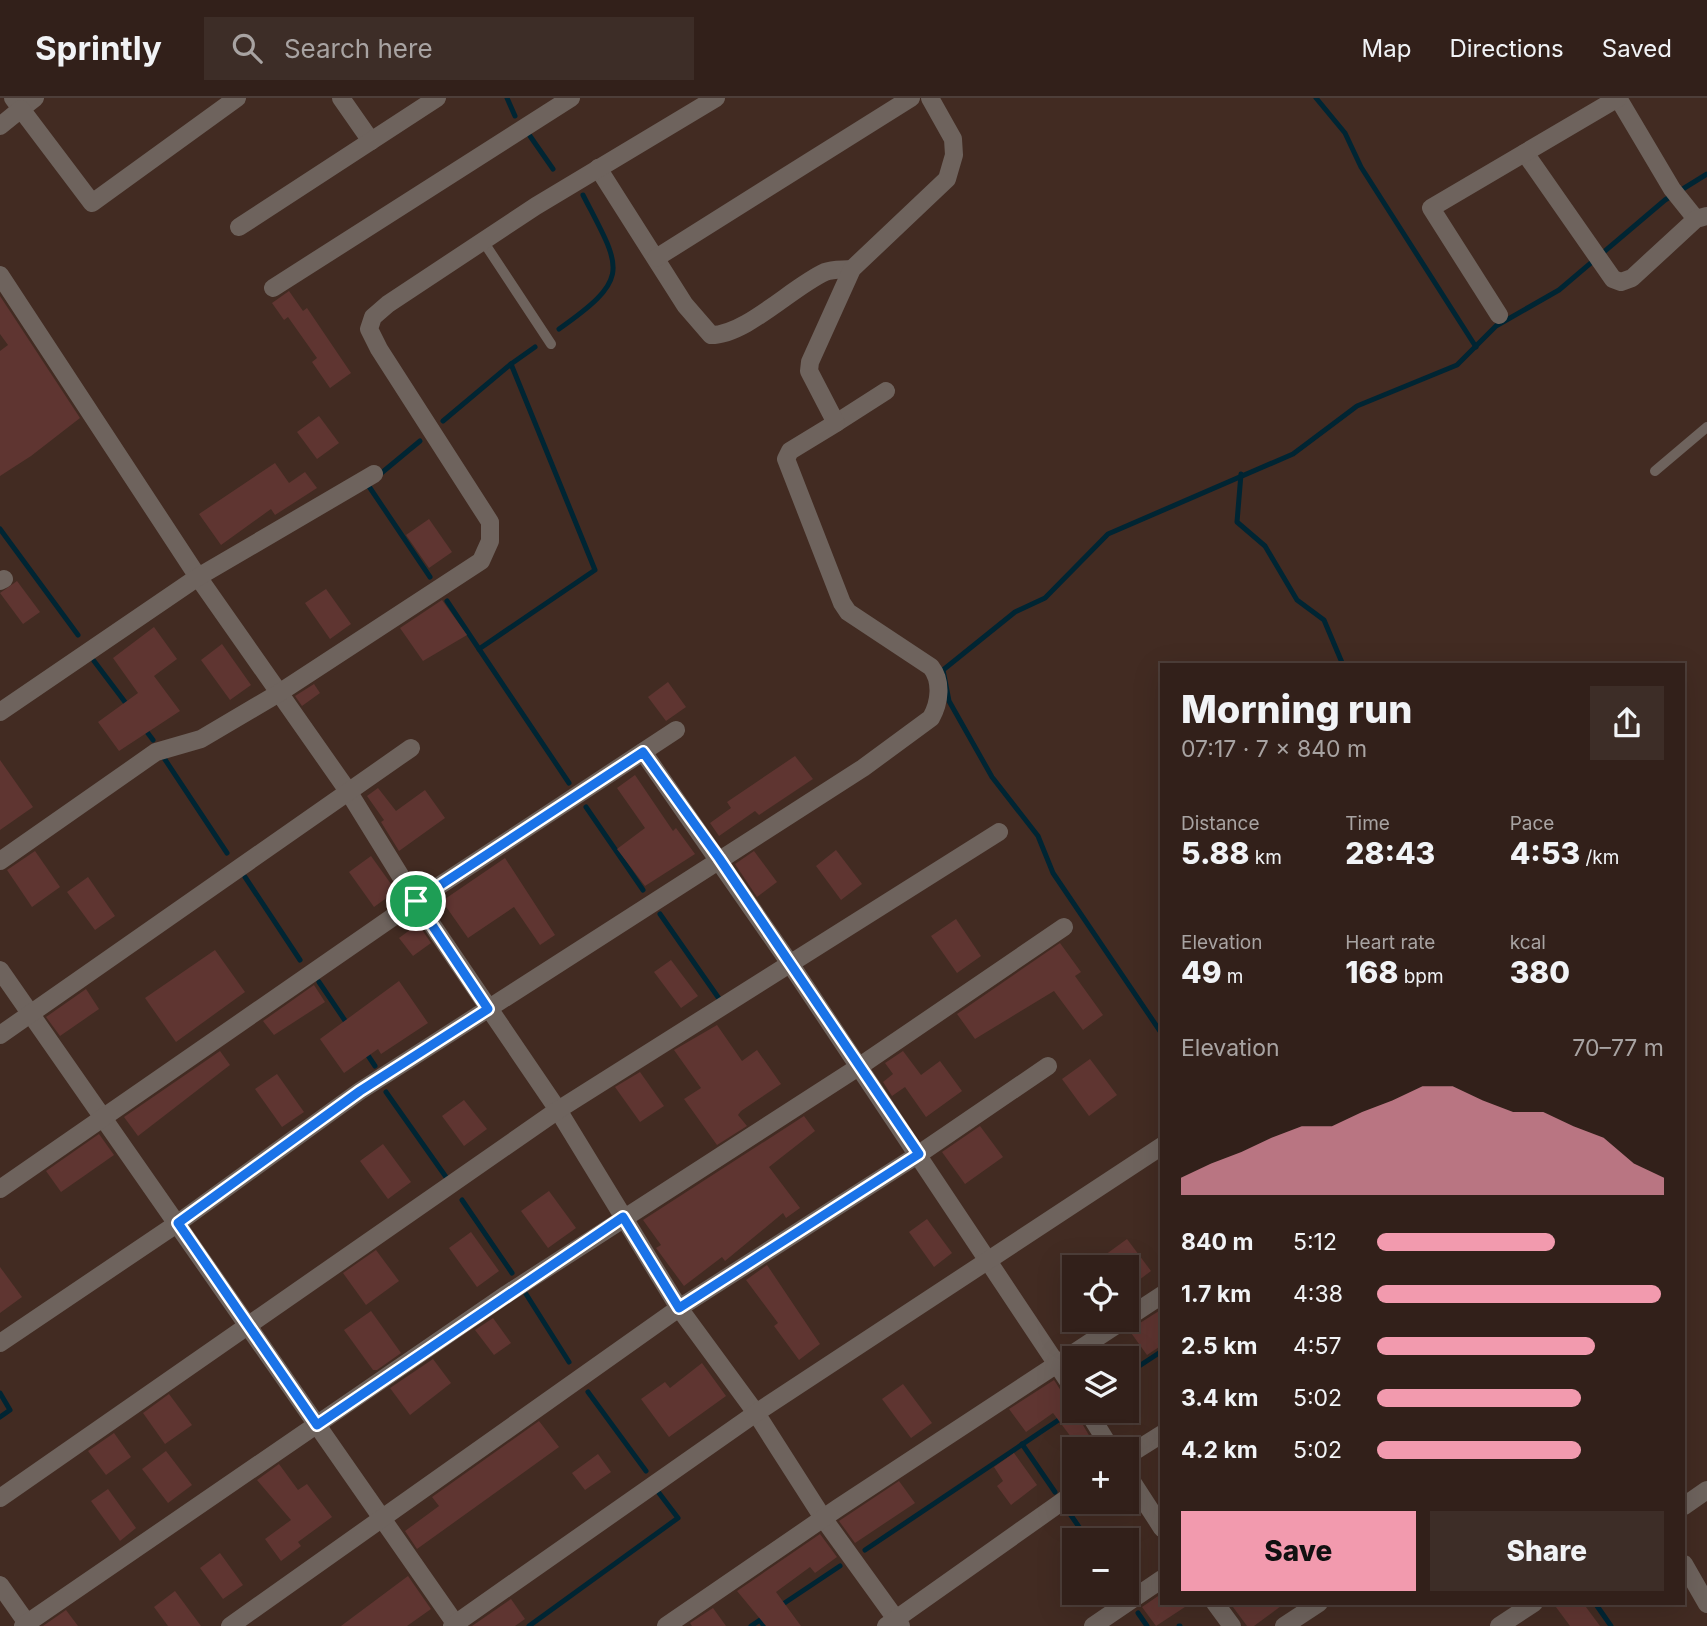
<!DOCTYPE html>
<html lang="en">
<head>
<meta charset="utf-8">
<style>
	body { margin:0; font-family:Inter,sans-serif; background:#3d2d27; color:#f1f3f6; height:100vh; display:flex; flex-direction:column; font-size:26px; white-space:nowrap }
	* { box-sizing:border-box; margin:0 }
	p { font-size:23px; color:#a8a3a2 }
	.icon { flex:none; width:38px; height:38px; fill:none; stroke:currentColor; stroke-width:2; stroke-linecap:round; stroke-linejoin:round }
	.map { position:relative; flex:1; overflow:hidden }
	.drawer { position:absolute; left:1160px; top:565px; width:525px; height:942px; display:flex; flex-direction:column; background:#32201a; border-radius:0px; box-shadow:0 7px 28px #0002,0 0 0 2px #4d3e39 }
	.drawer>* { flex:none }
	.fabs { position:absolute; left:1062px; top:1157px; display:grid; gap:14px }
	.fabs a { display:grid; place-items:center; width:77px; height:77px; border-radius:0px; background:#32201a; box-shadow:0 7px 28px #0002,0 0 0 2px #4d3e39; font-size:35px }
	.pin { position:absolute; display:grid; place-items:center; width:60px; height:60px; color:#fff; margin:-30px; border:4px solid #fff; border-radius:50%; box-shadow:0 2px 7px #0007 }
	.round { display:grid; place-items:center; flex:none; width:74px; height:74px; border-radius:0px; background:#3d2d27 }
	.head { display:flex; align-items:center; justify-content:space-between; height:119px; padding:0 21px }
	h1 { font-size:38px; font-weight:800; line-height:52px }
	.figures { display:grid; grid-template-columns:repeat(3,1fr); gap:10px; height:119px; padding:7px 21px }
	.figures div { display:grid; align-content:center }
	.figures b { font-size:30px; font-weight:800 }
	.figures small { font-size:19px; font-weight:400 }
	.figures p { font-size:19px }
	.chart { height:196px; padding:14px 21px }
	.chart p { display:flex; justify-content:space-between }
	.chart svg { width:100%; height:126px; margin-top:7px; fill:#f29aae; opacity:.7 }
	.action { display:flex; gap:14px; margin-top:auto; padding:14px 21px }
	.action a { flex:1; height:80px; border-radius:0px; background:#f29aae; color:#111; font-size:28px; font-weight:800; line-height:80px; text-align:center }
	.action a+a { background:#3d2d27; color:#f1f3f6 }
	ul { padding:0 21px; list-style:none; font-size:23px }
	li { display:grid; grid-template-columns:112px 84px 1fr; align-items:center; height:52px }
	li i { height:18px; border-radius:9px; background:#f29aae }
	header { display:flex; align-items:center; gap:42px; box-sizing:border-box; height:98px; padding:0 35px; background:#32201a; border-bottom:2px solid #4d3e39 }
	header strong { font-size:33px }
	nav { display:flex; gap:38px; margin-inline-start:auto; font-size:24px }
	.search { width:490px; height:63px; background:#3d2d27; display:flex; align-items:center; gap:18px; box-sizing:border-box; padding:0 24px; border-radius:0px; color:#a8a3a2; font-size:26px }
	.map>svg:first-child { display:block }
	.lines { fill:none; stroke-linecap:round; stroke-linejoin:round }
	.stream { stroke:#002533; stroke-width:5 }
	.building { fill:#5f3531 }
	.service { stroke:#6e635d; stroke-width:10 }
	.minor { stroke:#6e635d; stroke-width:18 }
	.route-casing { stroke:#fff; stroke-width:14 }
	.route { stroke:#1a73e8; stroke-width:9 }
</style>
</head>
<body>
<header>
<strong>Sprintly</strong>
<div class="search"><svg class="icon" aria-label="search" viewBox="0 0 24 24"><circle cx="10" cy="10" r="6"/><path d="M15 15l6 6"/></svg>Search here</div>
<nav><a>Map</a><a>Directions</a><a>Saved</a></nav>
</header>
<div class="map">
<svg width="1707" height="1528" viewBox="0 0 1707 1528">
	<rect width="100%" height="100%" fill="#422b22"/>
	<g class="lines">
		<g class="stream">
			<polyline points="507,0 515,18"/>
			<polyline points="1316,0 1345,35 1361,69 1476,249"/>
			<polyline points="530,38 553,71"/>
			<path d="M559,231C633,179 621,171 583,97"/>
			<polyline points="535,249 511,266 595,472 479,551 569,685"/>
			<polyline points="443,323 511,266"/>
			<polyline points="1241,376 1237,424 1265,448 1297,502 1324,522 1343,567"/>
			<polyline points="379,377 420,343"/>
			<polyline points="372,384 368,387 430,479"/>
			<polyline points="0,431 78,537"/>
			<polyline points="447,503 479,551"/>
			<polyline points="94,563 128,608"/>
			<polyline points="144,630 153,642"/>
			<polyline points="164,660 227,755"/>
			<polyline points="586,709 643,792"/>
			<polyline points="245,779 300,862"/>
			<polyline points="660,816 720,902"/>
			<polyline points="319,884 348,927"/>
			<polyline points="1162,936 1053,775 1038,738 992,679 949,603 943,572 1015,514 1045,500 1108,436 1293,356 1357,308 1457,267 1496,228 1559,192 1665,102 1707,76"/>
			<polyline points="365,953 375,968"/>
			<polyline points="386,994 446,1079"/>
			<polyline points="462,1102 512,1175"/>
			<polyline points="526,1196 569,1264"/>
			<polyline points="1127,1276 1162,1253"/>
			<polyline points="588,1294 646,1373"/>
			<polyline points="0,1295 10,1312 0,1319"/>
			<polyline points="1022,1346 1055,1394"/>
			<polyline points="1068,1413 1088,1442"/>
			<polyline points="865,1452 1063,1319"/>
			<polyline points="1595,1505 1611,1528"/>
			<polyline points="780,1508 840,1468"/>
			<polyline points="1138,1515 1147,1528"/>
			<polyline points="529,1528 678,1420 659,1395"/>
			<polyline points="751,1528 760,1522 764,1528"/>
			<polyline points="1179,1528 1180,1528"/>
		</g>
	</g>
	<g class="building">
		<polygon points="289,193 303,213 307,210 351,275 330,290 312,264 317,260 288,219 284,222 272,205"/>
		<polygon points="0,198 80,320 31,358 0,378 0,253 8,247 0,236"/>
		<polygon points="319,318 339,345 317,361 297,334"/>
		<polygon points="275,365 289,385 305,374 317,390 275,417 271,411 221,447 199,416"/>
		<polygon points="429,421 452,454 429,470 406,437"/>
		<polygon points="17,483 40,514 23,526 0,495"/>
		<polygon points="326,491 351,526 330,541 305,505"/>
		<polygon points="442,502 467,537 423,563 400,530"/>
		<polygon points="154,529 177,561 154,578 180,613 119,653 98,624 138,595 113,560"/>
		<polygon points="222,546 251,587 230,602 201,562"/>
		<polygon points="668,584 686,609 666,623 648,599"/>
		<polygon points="314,586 320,595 302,608 295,598"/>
		<polygon points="795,658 813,681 759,717 755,713 719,738 710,725 731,710 727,704"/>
		<polygon points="0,662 33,709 0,732"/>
		<polygon points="635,677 673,733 676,730 695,756 645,788 617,751 645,730 617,690"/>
		<polygon points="378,690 396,713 425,692 445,720 399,753 381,724 384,722 367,698"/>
		<polygon points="836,752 862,786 841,802 816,768"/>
		<polygon points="35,753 60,789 32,809 7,772"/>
		<polygon points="754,753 777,784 757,799 735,766"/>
		<polygon points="371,758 396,793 374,809 349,774"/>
		<polygon points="505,760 555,837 540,847 514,809 468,840 442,803"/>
		<polygon points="88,779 115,818 95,832 67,794"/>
		<polygon points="956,821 981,858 957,875 931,838"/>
		<polygon points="418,826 431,845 413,858 399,840"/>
		<polygon points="1060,845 1081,874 1075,878 1103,917 1083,932 1054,893 975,941 957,916"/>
		<polygon points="215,852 245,894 176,944 145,900"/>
		<polygon points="671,862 698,898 681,910 654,874"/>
		<polygon points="399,883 428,925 381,956 378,951 344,975 320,941"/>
		<polygon points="314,887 325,904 274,937 263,923"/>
		<polygon points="86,891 99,911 60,938 46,919"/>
		<polygon points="717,927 742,963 757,952 781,986 741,1013 738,1017 747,1028 717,1047 684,1001 701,990 674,952"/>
		<polygon points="220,953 230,967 138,1038 124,1019"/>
		<polygon points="903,953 921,977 940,963 962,993 926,1019 905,989 892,998 883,984 893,976 885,965"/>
		<polygon points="1090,961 1117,997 1089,1018 1062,981"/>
		<polygon points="640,974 664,1008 640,1024 615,989"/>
		<polygon points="277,976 304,1014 282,1029 255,991"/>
		<polygon points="464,1002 487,1031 464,1048 442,1018"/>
		<polygon points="804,1018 815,1033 769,1069 800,1110 786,1120 783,1115 725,1163 722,1159 684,1188 656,1150 661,1147 643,1122"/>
		<polygon points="980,1028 1003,1059 965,1086 942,1054"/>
		<polygon points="99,1036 114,1057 61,1094 46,1073"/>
		<polygon points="383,1046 411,1084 388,1101 360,1063"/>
		<polygon points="549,1093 576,1130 548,1150 521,1113"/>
		<polygon points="927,1121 952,1155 934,1169 909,1134"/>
		<polygon points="471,1134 499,1173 477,1189 449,1150"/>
		<polygon points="1127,1141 1151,1173 1127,1191 1127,1169 1113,1169 1105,1157"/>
		<polygon points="376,1152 399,1183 366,1207 343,1175"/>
		<polygon points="767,1167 820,1246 799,1262 774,1228 778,1225 746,1182"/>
		<polygon points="0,1169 22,1199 0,1215"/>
		<polygon points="1162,1211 1162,1247 1147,1257 1129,1232"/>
		<polygon points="371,1213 401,1255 377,1272 373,1272 344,1232"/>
		<polygon points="493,1220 511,1245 494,1257 475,1232"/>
		<polygon points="433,1261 451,1285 410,1317 390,1290"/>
		<polygon points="702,1265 726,1298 669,1339 641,1301 665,1284 670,1290"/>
		<polygon points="1054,1282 1065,1299 1074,1303 1074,1312 1096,1349 1093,1351 1080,1351 1053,1315 1026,1334 1009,1311"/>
		<polygon points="903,1286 932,1325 911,1340 882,1301"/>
		<polygon points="169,1296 192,1327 165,1346 143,1315"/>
		<polygon points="539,1323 559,1349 417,1451 405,1433 439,1408 432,1399"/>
		<polygon points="114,1335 131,1359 106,1377 88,1353"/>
		<polygon points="166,1353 192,1387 168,1405 142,1371"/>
		<polygon points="1014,1355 1037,1387 1011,1407 997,1388 1003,1383 994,1369"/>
		<polygon points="598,1356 611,1374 585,1392 572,1375"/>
		<polygon points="279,1366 298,1392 307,1386 332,1419 298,1444 301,1448 281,1463 265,1441 291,1422 257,1382"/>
		<polygon points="899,1383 915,1405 855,1445 839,1423"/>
		<polygon points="108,1391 136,1430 120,1443 91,1403"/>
		<polygon points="820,1436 837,1459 815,1475 810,1469 776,1494 801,1528 766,1528 737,1493"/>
		<polygon points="220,1455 243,1487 223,1501 200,1470"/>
		<polygon points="408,1478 431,1511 407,1528 341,1528"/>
		<polygon points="175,1493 201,1528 168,1528 154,1509"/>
		<polygon points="1161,1496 1162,1505 1191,1505 1156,1528 1142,1509"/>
		<polygon points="511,1501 525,1521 515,1528 472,1528"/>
		<polygon points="1230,1505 1285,1505 1254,1528 1247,1528"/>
		<polygon points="1553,1505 1583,1505 1600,1528 1570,1528"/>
		<polygon points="713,1510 726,1528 692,1528 690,1525"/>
		<polygon points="66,1512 78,1528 43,1528"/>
	</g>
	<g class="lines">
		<g class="service">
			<polyline points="483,143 551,246"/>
			<polyline points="1655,373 1707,329"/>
		</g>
		<g class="minor">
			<polyline points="13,0 21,11 35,0"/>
			<polyline points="341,0 371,43"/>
			<polyline points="1618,0 1672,91 1696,121"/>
			<polyline points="0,28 21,11 92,105 237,0"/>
			<polyline points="1525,55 1613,181 1621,184 1632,180 1696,121 1707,118"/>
			<path d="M598,70L685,207L711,237C746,237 792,189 825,174C833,171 843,172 852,171"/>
			<polyline points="239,129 437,0"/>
			<polyline points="656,160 911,0"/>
			<polyline points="0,177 198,479 348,693 416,803 558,1012 679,1210 756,1315 823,1420 901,1528"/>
			<polyline points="273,190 571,0"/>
			<polyline points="1499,217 1431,110 1618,0"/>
			<polyline points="836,325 886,293"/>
			<polyline points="0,483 4,481"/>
			<polyline points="0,614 198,479 374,376"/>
			<polyline points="643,654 791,867 1074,1292"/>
			<polyline points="0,763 156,654 201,641 279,595 481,463 490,443 490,424 379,251 369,231 373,219 388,206 536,108 716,0"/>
			<polyline points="0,872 457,1528"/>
			<polyline points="0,937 411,650"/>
			<polyline points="0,1091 416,803 676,632"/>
			<polyline points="1127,1220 1162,1197"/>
			<path d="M0,1245L178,1125L360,993L863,670L931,620C940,604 942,583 931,569L848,514L842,505L786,361L790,353L836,325L809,273L810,264L852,171L947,81L954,57L953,41L930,0"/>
			<polyline points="1087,1312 1111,1351"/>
			<polyline points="1127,1358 1162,1336"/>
			<polyline points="1127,1376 1162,1430"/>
			<polyline points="0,1400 558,1012 999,734"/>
			<polyline points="1684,1408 1707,1392"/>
			<polyline points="1684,1466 1707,1506"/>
			<polyline points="0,1487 29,1528"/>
			<polyline points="1215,1505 1232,1528"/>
			<polyline points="23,1528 507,1196 860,968 1064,829"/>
			<polyline points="230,1528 679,1210 919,1056 1048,968"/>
			<polyline points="452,1528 756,1315 1162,1048"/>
			<polyline points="666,1528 838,1410 1124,1222"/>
			<polyline points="886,1528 1074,1395"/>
			<polyline points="1093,1528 1162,1481"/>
			<polyline points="1284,1528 1319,1505"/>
			<polyline points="1499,1528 1534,1505"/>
		</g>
	</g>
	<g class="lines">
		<g class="route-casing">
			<polygon id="route" points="643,654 719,760 919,1056 679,1210 623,1119 317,1327 178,1125 360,993 488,911 416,803"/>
		</g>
		<use href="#route" class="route"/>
	</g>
</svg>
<div class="fabs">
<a><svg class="icon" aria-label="locate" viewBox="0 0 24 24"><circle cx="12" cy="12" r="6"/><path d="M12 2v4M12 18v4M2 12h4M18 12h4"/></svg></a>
<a><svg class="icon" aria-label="layers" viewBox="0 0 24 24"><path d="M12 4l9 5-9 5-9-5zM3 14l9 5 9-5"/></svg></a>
<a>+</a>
<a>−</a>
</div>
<div class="pin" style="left:416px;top:803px;background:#1e9e55"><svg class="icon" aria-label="arrive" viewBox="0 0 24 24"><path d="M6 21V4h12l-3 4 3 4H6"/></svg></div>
<section class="drawer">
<div class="head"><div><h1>Morning run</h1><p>07:17 · 7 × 840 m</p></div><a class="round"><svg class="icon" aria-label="share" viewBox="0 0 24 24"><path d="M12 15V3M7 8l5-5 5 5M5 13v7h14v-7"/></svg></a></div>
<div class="figures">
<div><p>Distance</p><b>5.88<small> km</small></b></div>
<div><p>Time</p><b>28:43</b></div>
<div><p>Pace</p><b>4:53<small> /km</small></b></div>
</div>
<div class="figures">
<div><p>Elevation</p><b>49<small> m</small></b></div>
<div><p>Heart rate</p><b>168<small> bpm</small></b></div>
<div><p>kcal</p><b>380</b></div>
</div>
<div class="chart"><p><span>Elevation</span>70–77 m</p>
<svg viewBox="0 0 160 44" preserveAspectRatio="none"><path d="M0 44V38L10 33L20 29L30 24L40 20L50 20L60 15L70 11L80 6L90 6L100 11L110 15L120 15L130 20L140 24L150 33L160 38V44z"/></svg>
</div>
<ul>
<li><b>840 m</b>5:12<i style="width:62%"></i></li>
<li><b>1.7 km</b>4:38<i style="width:99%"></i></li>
<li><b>2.5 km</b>4:57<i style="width:76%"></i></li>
<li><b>3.4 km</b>5:02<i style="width:71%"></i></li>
<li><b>4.2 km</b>5:02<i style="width:71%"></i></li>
</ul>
<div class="action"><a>Save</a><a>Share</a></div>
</section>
</div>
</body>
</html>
